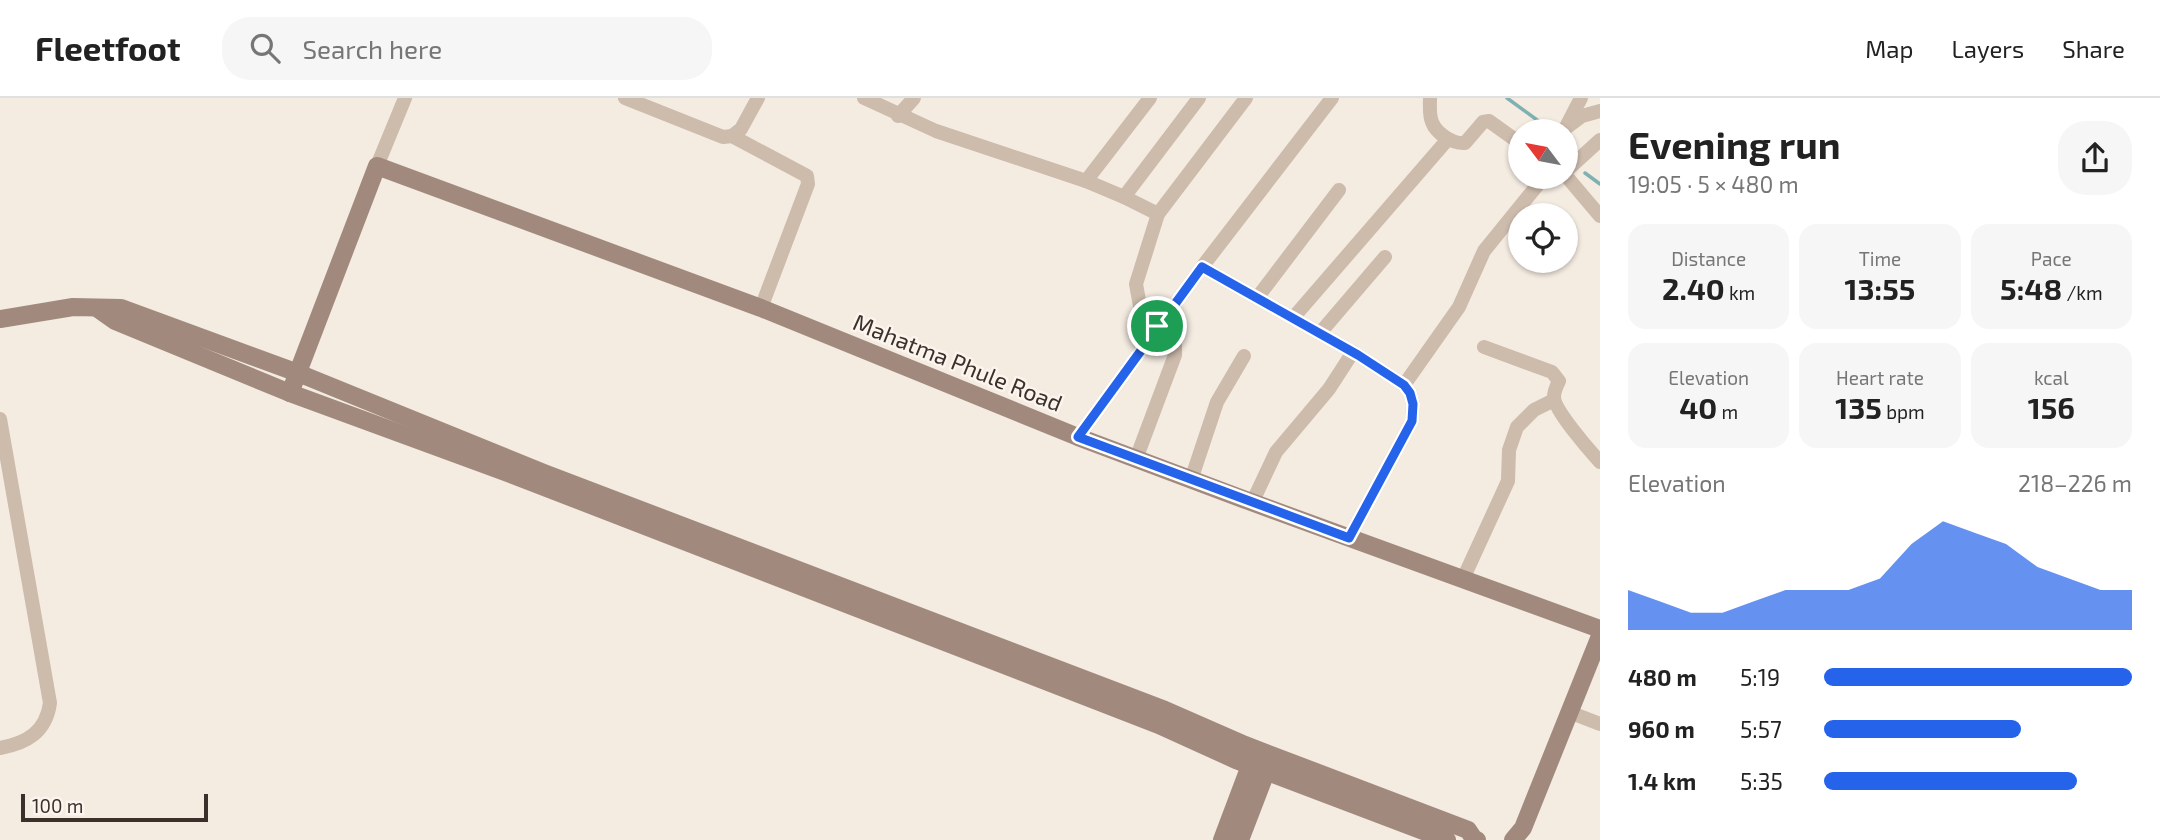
<!DOCTYPE html>
<html lang="en">
<head>
<meta charset="utf-8">
<style>
	body { margin:0; font-family:"Exo 2",sans-serif; background:#f6f6f6; color:#222; height:100vh; display:flex; flex-direction:column; font-size:26px; white-space:nowrap }
	* { box-sizing:border-box; margin:0 }
	p { font-size:23px; color:#767676 }
	.icon { flex:none; width:38px; height:38px; fill:none; stroke:currentColor; stroke-width:2; stroke-linecap:round; stroke-linejoin:round }
	.map { position:relative; flex:1; overflow:hidden }
	.panel { display:flex; flex-direction:column; background:#fff; width:560px }
	.panel>* { flex:none }
	.needle { width:46px; rotate:302deg }
	.buttons { position:absolute; left:1508px; top:21px; display:grid; gap:14px }
	.buttons a { display:grid; place-items:center; width:70px; height:70px; border-radius:50%; background:#fff; box-shadow:0 2px 5px #0004; font-size:35px }
	.scale { position:absolute; left:21px; bottom:18px; width:187px; box-sizing:border-box; padding-left:7px; border:4px solid #3b302b; border-top:0; font-size:19px; line-height:24px; white-space:nowrap; color:#3b302b; -webkit-text-stroke:5px #fbf5ee; paint-order:stroke }
	.pin { position:absolute; display:grid; place-items:center; width:60px; height:60px; color:#fff; margin:-30px; border:4px solid #fff; border-radius:50%; box-shadow:0 2px 7px #0007 }
	.round { display:grid; place-items:center; flex:none; width:74px; height:74px; border-radius:28px; background:#f6f6f6 }
	.head { display:flex; align-items:center; justify-content:space-between; height:119px; padding:0 28px }
	h1 { font-size:38px; font-weight:700; line-height:52px }
	.figures { display:grid; grid-template-columns:repeat(3,1fr); gap:10px; height:119px; padding:7px 28px }
	.figures div { display:grid; align-content:center; border-radius:18px; background:#f6f6f6; text-align:center }
	.figures b { font-size:30px; font-weight:700 }
	.figures small { font-size:19px; font-weight:400 }
	.figures p { font-size:19px }
	.chart { height:196px; padding:14px 28px }
	.chart p { display:flex; justify-content:space-between }
	.chart svg { width:100%; height:126px; margin-top:7px; fill:#2563eb; opacity:.7 }
	ul { padding:0 28px; list-style:none; font-size:23px }
	li { display:grid; grid-template-columns:112px 84px 1fr; align-items:center; height:52px }
	li i { height:18px; border-radius:9px; background:#2563eb }
	header { display:flex; align-items:center; gap:42px; box-sizing:border-box; height:98px; padding:0 35px; background:#fff; border-bottom:2px solid #e0e0e0 }
	header strong { font-size:33px }
	nav { display:flex; gap:38px; margin-inline-start:auto; font-size:24px }
	.search { width:490px; height:63px; background:#f6f6f6; display:flex; align-items:center; gap:18px; box-sizing:border-box; padding:0 24px; border-radius:28px; color:#767676; font-size:26px }
	main { display:flex; flex:1; min-height:0 }
	.map>svg:first-child { display:block }
	.lines { fill:none; stroke-linecap:round; stroke-linejoin:round }
	.stream { stroke:#7fb0b2; stroke-width:3.5 }
	.street { stroke:#cdbbac; stroke-width:14 }
	.secondary { stroke:#a18a7d; stroke-width:18 }
	.route-casing { stroke:#fff; stroke-width:14 }
	.route { stroke:#2563eb; stroke-width:9 }
	.labels { text-anchor:middle; dominant-baseline:central; stroke-width:5; stroke-linejoin:round; paint-order:stroke }
	.street-label { font-size:23px; fill:#3b302b; stroke:#fbf5ee }
</style>
</head>
<body>
<header>
<strong>Fleetfoot</strong>
<div class="search"><svg class="icon" aria-label="search" viewBox="0 0 24 24"><circle cx="10" cy="10" r="6"/><path d="M15 15l6 6"/></svg>Search here</div>
<nav><a>Map</a><a>Layers</a><a>Share</a></nav>
</header>
<main>
<div class="map">
<svg width="1600" height="742" viewBox="0 0 1600 742">
	<rect width="100%" height="100%" fill="#f4ebe1"/>
	<g class="lines">
		<g class="stream">
			<polyline points="1507,0 1548,30"/>
			<polyline points="1585,75 1600,86"/>
		</g>
		<g class="street">
			<polyline points="625,0 723,39 732,38 807,78 808,86 761,210"/>
			<polyline points="864,0 936,33 1086,83"/>
			<path d="M1430,0C1430,8 1429,17 1432,24C1436,35 1452,46 1465,45L1483,24L1489,23L1521,46"/>
			<polyline points="898,18 914,0"/>
			<polyline points="1567,27 1581,0"/>
			<polyline points="1562,33 1582,18 1600,13"/>
			<polyline points="732,38 741,31 758,0"/>
			<polyline points="1600,42 1566,73 1567,79 1600,118"/>
			<polyline points="377,68 405,0"/>
			<polyline points="1124,99 1086,83 1150,0"/>
			<polyline points="1158,116 1124,99 1199,0"/>
			<polyline points="1202,169 1332,0"/>
			<polyline points="1257,200 1339,92"/>
			<polyline points="1293,220 1448,41"/>
			<polyline points="1320,235 1385,159"/>
			<path d="M1484,249L1552,274L1559,283C1557,287 1554,294 1554,299C1554,312 1590,353 1600,364"/>
			<polyline points="1404,287 1459,209 1484,153 1544,79"/>
			<path d="M0,321L50,605C46,634 27,645 0,650"/>
			<polyline points="1078,339 1202,169 1358,257 1404,287 1410,295 1413,306 1412,323 1349,440"/>
			<polyline points="1136,361 1175,257 1175,248 1171,241 1140,208 1136,186 1158,116 1246,0"/>
			<polyline points="1191,382 1217,304 1244,258"/>
			<polyline points="1252,405 1276,354 1329,291 1353,254"/>
			<polyline points="1463,481 1508,383 1509,352 1517,329 1534,312 1554,302"/>
			<polyline points="1569,614 1600,626"/>
		</g>
		<g class="secondary">
			<polyline points="98,211 115,223 290,295 508,375 1159,627 1236,662 1447,742"/>
			<polyline points="0,221 73,209 121,210 298,275 544,375 1165,612 1245,647 1468,732 1474,741 1477,742"/>
			<polyline points="290,295 377,68 761,210 1078,339 1243,401 1600,531"/>
			<polyline points="1222,742 1254,657"/>
			<polyline points="1240,742 1270,664"/>
			<polyline points="1513,742 1523,730 1600,538"/>
		</g>
	</g>
	<g class="lines">
		<g class="route-casing">
			<polygon id="route" points="1202,169 1358,257 1404,287 1410,295 1413,306 1412,323 1349,440 1078,339"/>
		</g>
		<use href="#route" class="route"/>
	</g>
	<g class="labels">
		<g class="street-label">
			<text transform="translate(958 264) rotate(22)">Mahatma Phule Road</text>
		</g>
	</g>
</svg>
<div class="buttons">
<a><svg class="needle" viewBox="-14 -14 28 28"><path d="M0-13l5 13h-10z" fill="#e53935"/><path d="M0 13l5-13h-10z" fill="#767676"/></svg></a>
<a><svg class="icon" aria-label="locate" viewBox="0 0 24 24"><circle cx="12" cy="12" r="6"/><path d="M12 2v4M12 18v4M2 12h4M18 12h4"/></svg></a>
</div>
<div class="scale">100 m</div>
<div class="pin" style="left:1157px;top:228px;background:#1e9e55"><svg class="icon" aria-label="arrive" viewBox="0 0 24 24"><path d="M6 21V4h12l-3 4 3 4H6"/></svg></div>
</div>
<section class="panel">
<div class="head"><div><h1>Evening run</h1><p>19:05 · 5 × 480 m</p></div><a class="round"><svg class="icon" aria-label="share" viewBox="0 0 24 24"><path d="M12 15V3M7 8l5-5 5 5M5 13v7h14v-7"/></svg></a></div>
<div class="figures">
<div><p>Distance</p><b>2.40<small> km</small></b></div>
<div><p>Time</p><b>13:55</b></div>
<div><p>Pace</p><b>5:48<small> /km</small></b></div>
</div>
<div class="figures">
<div><p>Elevation</p><b>40<small> m</small></b></div>
<div><p>Heart rate</p><b>135<small> bpm</small></b></div>
<div><p>kcal</p><b>156</b></div>
</div>
<div class="chart"><p><span>Elevation</span>218–226 m</p>
<svg viewBox="0 0 160 44" preserveAspectRatio="none"><path d="M0 44V30L10 34L20 38L30 38L40 34L50 30L60 30L70 30L80 26L90 14L100 6L110 10L120 14L130 22L140 26L150 30L160 30V44z"/></svg>
</div>
<ul>
<li><b>480 m</b>5:19<i style="width:100%"></i></li>
<li><b>960 m</b>5:57<i style="width:64%"></i></li>
<li><b>1.4 km</b>5:35<i style="width:82%"></i></li>
</ul>
</section>
</main>
</body>
</html>
